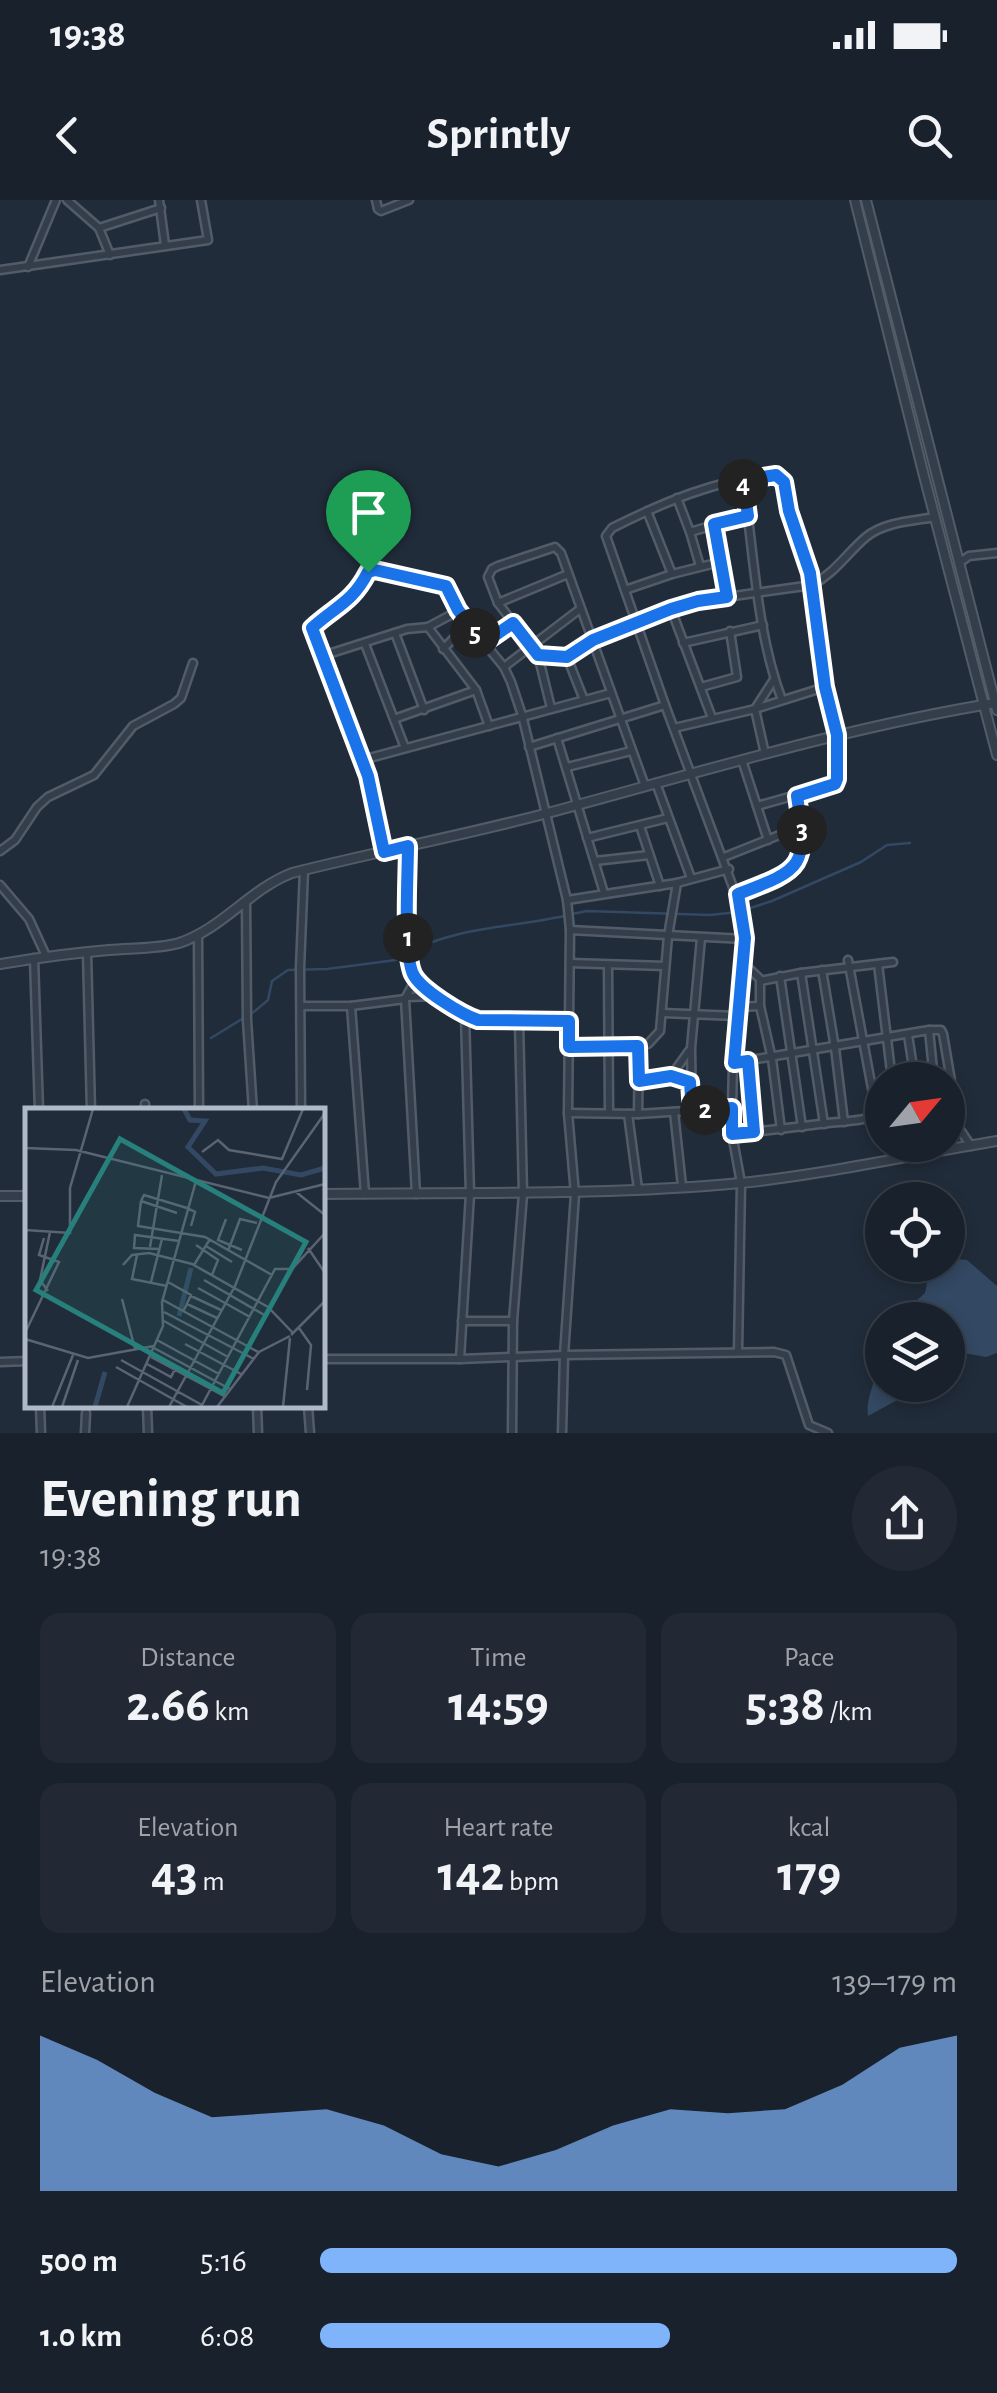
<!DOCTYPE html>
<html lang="en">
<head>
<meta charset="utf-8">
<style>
	body { margin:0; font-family:"Alegreya Sans",sans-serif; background:#222934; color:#f1f3f6; height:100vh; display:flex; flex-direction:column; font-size:38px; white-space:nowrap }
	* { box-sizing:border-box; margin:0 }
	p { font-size:32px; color:#9fa3a9 }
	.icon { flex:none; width:55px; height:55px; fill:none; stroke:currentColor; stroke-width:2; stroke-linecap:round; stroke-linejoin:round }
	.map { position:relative; height:1233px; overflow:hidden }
	.panel { display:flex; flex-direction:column; background:#19212c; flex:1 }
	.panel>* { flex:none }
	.needle { width:65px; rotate:61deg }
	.fabs { position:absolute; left:865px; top:862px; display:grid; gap:20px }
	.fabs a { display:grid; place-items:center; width:100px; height:100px; border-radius:50%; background:#19212c; box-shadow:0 5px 15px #0003,0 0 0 2px #373e48; font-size:50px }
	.pin { position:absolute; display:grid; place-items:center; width:85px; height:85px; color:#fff; margin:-102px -42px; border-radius:50% 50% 50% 0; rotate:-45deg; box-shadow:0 0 10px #0007 }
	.pin .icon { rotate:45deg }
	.km { position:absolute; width:50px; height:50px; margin:-25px; border-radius:50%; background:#222; color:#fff; font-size:28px; line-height:50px; text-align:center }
	.round { display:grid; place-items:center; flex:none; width:105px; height:105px; border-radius:52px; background:#222934 }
	.summary { display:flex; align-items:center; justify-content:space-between; height:170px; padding:0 40px }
	h1 { font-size:55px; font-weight:700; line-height:75px }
	.metrics { display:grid; grid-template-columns:repeat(3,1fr); gap:15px; height:170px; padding:10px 40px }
	.metrics div { display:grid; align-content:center; border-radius:20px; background:#222934; text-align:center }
	.metrics b { font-size:50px; font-weight:700 }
	.metrics small { font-size:28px; font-weight:400 }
	.metrics p { font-size:28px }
	.chart { height:280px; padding:20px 40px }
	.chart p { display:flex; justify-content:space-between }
	.chart svg { width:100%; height:180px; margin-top:10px; fill:#7fb4fb; opacity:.7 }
	ul { padding:0 40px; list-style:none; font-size:32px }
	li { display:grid; grid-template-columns:160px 120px 1fr; align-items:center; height:75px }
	li i { height:25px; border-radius:12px; background:#7fb4fb }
	.status { display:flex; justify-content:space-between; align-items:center; height:70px; padding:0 50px; background:#19212c; direction:ltr }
	.status svg { height:28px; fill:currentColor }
	header { display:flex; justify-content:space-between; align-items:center; height:130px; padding:0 40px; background:#19212c; font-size:45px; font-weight:700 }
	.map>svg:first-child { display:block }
	.water { fill:#334862 }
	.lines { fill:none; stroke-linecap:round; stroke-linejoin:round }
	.stream { stroke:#334862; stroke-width:2.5 }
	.minor-casing { stroke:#525c68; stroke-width:11 }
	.tertiary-casing { stroke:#525c68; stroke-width:12 }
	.minor { stroke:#343e4a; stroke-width:6 }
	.tertiary { stroke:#343e4a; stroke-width:8 }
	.route-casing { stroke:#fff; stroke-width:20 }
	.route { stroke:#1a73e8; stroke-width:12 }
	.inset-river { fill:none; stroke:#334862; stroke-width:5 }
	.inset-road { fill:none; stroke:#5a6472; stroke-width:2.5 }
	.view { fill:#27807b; fill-opacity:0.15; stroke:#27807b; stroke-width:5 }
	.inset-edge { fill:none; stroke:#afb9c7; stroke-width:5 }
</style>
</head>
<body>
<div class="status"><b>19:38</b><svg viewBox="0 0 49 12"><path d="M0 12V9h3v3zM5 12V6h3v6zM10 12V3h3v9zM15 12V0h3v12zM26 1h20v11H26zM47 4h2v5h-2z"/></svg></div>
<header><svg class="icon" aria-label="back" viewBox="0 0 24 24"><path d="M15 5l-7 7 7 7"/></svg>Sprintly<svg class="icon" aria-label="search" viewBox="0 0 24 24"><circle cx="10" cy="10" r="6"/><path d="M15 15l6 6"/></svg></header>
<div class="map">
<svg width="997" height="1233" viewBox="0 0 997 1233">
	<rect width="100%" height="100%" fill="#212c3a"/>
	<g class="water">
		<polygon points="956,1059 967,1060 997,1086 997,1153 986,1157 964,1153 948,1158 948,1120 901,1120 902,1114 925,1093 928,1078 940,1065 948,1065 948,1061"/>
		<path d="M882,1140V1185H920L914,1191L868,1216C866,1201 872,1189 876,1174C879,1162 877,1151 882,1140Z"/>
	</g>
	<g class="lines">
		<g class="stream">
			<polyline points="572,714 587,711 710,715 738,712 772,701 861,662 887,645 910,643"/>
			<path d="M412,751C457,727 515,727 564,716"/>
			<polyline points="211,838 255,811 268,800 272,781 288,770 327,769 396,760 405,755"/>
		</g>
		<g class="minor-casing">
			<g id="minor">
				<polyline points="67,0 99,28 110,55"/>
				<polyline points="159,0 165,45"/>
				<polyline points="376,0 378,9 381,11 409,0"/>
				<polyline points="99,28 161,8"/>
				<polyline points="28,67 56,0"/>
				<polyline points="0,70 208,40 201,0"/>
				<path d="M743,280C754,352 756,431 782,500"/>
				<polyline points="677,298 690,332"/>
				<polyline points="647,311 672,374"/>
				<polyline points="714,324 727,397"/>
				<polyline points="959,363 969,356 997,353"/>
				<polyline points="700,366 690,332 748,315"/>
				<polyline points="368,372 379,370 445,386 458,411 504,467 511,482 522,515 567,700 570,730 568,913 575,994 564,1155 562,1233"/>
				<polyline points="625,390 672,374 720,362"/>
				<polyline points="498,403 568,374"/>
				<polyline points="671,409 712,518"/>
				<polyline points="428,427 476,490 489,526"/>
				<polyline points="395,433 424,510"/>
				<polyline points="484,443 513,423"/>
				<polyline points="683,443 763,425"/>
				<polyline points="365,444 405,548"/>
				<polyline points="443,449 468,424"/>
				<path d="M538,455L567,457L593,440L671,409L698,401L812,385C835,373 847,353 866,337C884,322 912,321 935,317"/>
				<polyline points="322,456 312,428 348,402 360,387 374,362 376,355 369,325 374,298"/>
				<polyline points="567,457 584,500"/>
				<polyline points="504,467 580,409"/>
				<polyline points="701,487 737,477 730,431"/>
				<polyline points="551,508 538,455 498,403 488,377 492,369 498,366 555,347 561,353 645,586"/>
				<polyline points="394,519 476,490"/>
				<polyline points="674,528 755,509 825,487"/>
				<polyline points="557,538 604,693"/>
				<polyline points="529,547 665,505"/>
				<polyline points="765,554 755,509 773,481"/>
				<polyline points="362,560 611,493"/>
				<polyline points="742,560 768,640"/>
				<polyline points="567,567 631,551"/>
				<polyline points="656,583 691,678"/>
				<polyline points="640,626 660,686"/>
				<polyline points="587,638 668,618"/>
				<path d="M408,646C408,674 403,752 413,774C421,789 461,814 477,820L569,821"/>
				<polyline points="0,651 15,640 37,607 48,597 94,575 133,526 174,504 181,498 193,463"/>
				<polyline points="384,652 368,576 322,456 407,429 428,427 458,411"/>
				<polyline points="724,657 802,626"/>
				<polyline points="595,661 649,655"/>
				<polyline points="0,685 29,719 46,756"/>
				<path d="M738,694C803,669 808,669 797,596"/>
				<polyline points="567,700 677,683 729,669"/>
				<polyline points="246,702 247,820 253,911"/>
				<polyline points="570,730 745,739"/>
				<polyline points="198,735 199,911"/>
				<polyline points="87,752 91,911"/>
				<polyline points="34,758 39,911"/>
				<polyline points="848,760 882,942"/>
				<polyline points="570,763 665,766"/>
				<polyline points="743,763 761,780"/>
				<polyline points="878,764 892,880"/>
				<polyline points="608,765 609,913"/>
				<polyline points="822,770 835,848 844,922"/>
				<polyline points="801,773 824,924"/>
				<polyline points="780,776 802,927"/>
				<polyline points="408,797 436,796"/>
				<polyline points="405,799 416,994"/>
				<polyline points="301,806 351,806 405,799 413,784 414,778"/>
				<polyline points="351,806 365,994"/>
				<polyline points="739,807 760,806"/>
				<polyline points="663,813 737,816"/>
				<polyline points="929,830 941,830 943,834 959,928 971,946"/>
				<polyline points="908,835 915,880"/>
				<polyline points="569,847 639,846 648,844 660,831 668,736 677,683"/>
				<polyline points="748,861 754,932"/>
				<polyline points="733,863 929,830 934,880"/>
				<polyline points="639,881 671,876 689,851"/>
				<polyline points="145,911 145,904"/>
				<polyline points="301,911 300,768 304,670"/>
				<polyline points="692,911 691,848 701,738"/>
				<polyline points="674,912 682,986"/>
				<polyline points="568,913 638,914 732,908"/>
				<polyline points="628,914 638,989"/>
				<polyline points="638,914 639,846"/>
				<polyline points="781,930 772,859 760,806 760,781 801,773 893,762"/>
				<path d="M732,934C764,931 796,927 828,923C846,921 866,921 882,913"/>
				<polyline points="462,1121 513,1121"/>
				<path d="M738,1152L741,983L732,934V908L733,863L745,739L740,706L665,505L606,336L612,328C662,303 719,278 776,275L784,282L789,311L810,373L825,487L837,535V579L835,584L757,606"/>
				<polyline points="322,1159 460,1159 564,1155 774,1152 786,1155 809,1225 828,1233"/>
				<polyline points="460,1159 470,994 465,815"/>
				<polyline points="0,1162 28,1161"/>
				<polyline points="40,1206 41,1233"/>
				<polyline points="147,1206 148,1233"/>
				<polyline points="257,1206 258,1233"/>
				<polyline points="308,1206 310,1233"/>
				<polyline points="85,1233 86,1213"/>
				<polyline points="512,1233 513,1121 523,994 519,822"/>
			</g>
		</g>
		<g class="tertiary-casing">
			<g id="tertiary">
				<polyline points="855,0 923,272 997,555"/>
				<polyline points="866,0 997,510"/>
				<path d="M0,764C36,758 72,753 109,750C131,748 158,749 179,743C222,729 250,689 292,673C375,652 460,636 544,614C694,574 842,528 995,503"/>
				<path d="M322,994C462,992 602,996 741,983C827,974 912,955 997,941"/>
				<polyline points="0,996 28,996"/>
			</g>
		</g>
		<use href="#minor" class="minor"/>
		<use href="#tertiary" class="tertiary"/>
	</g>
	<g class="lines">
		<g class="route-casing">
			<path id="route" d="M776,275L784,282L789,311L810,373L825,487L837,535V579L835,584L797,596C808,668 803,669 738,694L745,738L734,863L748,861L754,932L732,934V908L692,912L690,882L671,876L639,881L638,846L569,847V821L478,820C461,814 421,790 413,774C403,752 408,674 408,646L384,652L368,576L312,428C336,406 352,403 368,372L375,370L446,386L458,410L484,443L513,423L538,455L567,457L593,440L671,409L698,401L727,397L714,324L748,316L743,280Z"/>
		</g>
		<use href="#route" class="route"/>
	</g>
	<g transform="translate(25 908)">
		<rect width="300" height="300" fill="#212c3a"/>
		<path class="inset-river" d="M159,1L165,12L180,13L163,39L191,66L238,60L276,67L300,60M154,208L166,160M70,299L80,264"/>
		<path class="inset-road" d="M0,40L51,42L244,90L300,76M177,44L193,32L204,42L257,51L278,1M271,84L300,107M116,93L113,118L180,129L247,167M116,93L119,87L162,100L170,104L166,118M116,93L152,105M201,111L193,132L217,142M0,122L45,125V80L68,1M171,137L193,152L187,167M181,138L207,154M125,139L137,67M283,140L300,165M134,141L109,140L110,127L154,133M203,143L215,111L232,115M112,147L107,171L142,178M98,157L107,147L124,145L167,156L243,199L268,225M169,157L185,131M179,172L241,208M126,174L137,131M143,174L166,187L158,204M173,180L225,209M23,183L15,172L25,124M166,188L196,202M97,191L110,241M138,192L235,245M162,196L192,210M139,204L229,251M139,213L203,249M274,220L286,237L282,282M0,225L34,154L14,147L19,130M266,227L300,193M0,231L63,250L129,238M132,232L194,266M160,236L216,266M129,240L205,281M126,249L199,288M96,252L177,297M122,256L146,269L150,261M91,259L162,299M27,299L48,247M37,299L53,252M102,299L138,218L137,194L171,73M144,299L210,178L251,74L300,5M176,299L250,161H267L300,125M192,299L234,244L265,228M258,299L265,230"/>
		<path class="view" d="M95,31L281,134L198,285L11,182Z"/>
		<rect width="300" height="300" class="inset-edge"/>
	</g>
</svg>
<div class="fabs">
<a><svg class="needle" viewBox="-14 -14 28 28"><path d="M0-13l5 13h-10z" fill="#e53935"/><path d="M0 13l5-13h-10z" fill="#9fa3a9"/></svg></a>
<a><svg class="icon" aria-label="locate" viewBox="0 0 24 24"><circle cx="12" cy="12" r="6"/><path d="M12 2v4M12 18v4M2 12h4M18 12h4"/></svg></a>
<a><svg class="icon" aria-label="layers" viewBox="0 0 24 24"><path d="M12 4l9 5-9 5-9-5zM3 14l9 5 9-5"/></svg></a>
</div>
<div class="pin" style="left:368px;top:372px;background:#1e9e55"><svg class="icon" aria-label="arrive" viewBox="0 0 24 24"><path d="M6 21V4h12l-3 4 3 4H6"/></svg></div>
<b class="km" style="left:408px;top:738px">1</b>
<b class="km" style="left:705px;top:910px">2</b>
<b class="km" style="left:802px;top:630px">3</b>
<b class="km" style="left:743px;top:284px">4</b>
<b class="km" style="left:475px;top:433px">5</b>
</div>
<section class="panel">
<div class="summary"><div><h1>Evening run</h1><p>19:38</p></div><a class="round"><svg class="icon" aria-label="share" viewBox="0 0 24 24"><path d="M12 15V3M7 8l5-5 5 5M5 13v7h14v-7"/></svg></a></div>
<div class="metrics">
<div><p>Distance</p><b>2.66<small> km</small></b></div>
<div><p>Time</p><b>14:59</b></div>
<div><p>Pace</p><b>5:38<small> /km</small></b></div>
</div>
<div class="metrics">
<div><p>Elevation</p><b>43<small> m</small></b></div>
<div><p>Heart rate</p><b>142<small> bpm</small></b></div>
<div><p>kcal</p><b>179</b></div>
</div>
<div class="chart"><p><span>Elevation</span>139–179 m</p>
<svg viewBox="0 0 160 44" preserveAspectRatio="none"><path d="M0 44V6L10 12L20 20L30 26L40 25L50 24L60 28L70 35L80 38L90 34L100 28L110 24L120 25L130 24L140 18L150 9L160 6V44z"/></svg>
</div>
<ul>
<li><b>500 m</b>5:16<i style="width:100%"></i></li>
<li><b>1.0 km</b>6:08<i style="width:55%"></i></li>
</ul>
</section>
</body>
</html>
